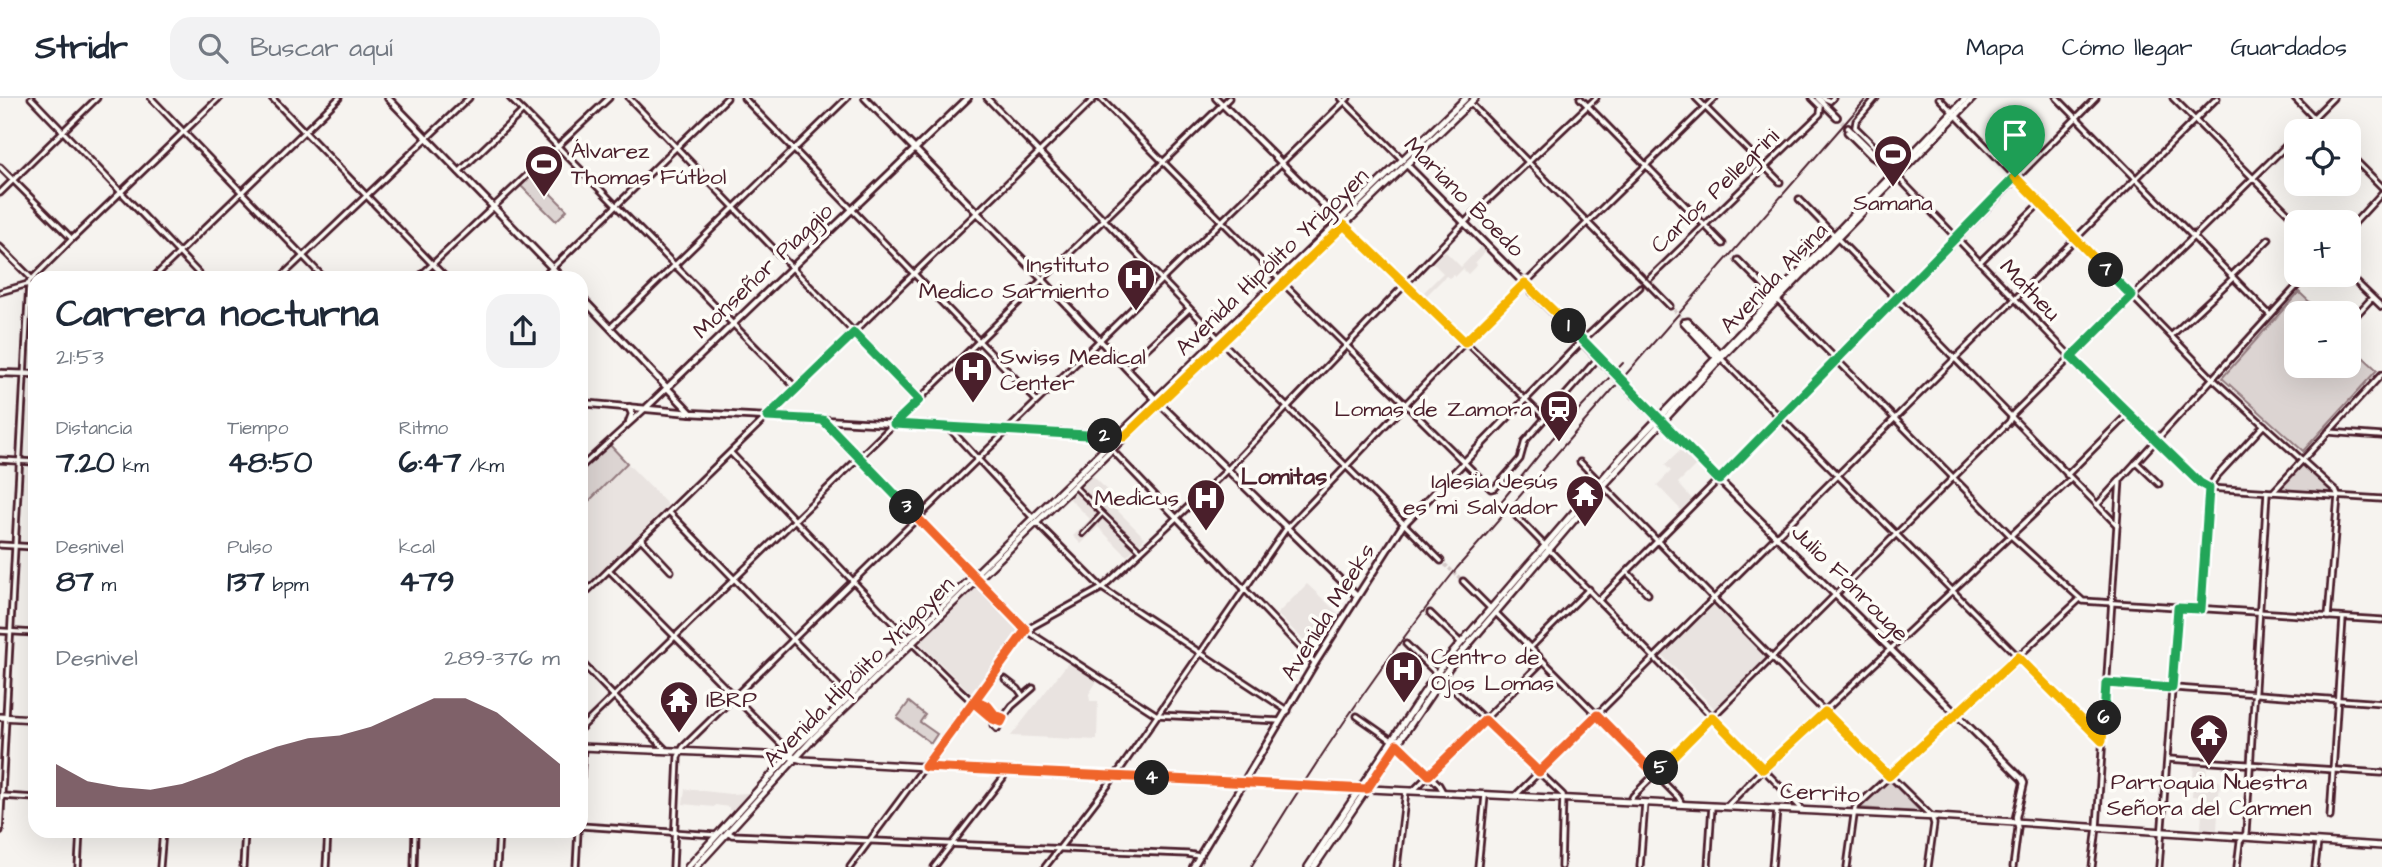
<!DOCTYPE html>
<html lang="es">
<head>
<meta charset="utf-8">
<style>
	body { margin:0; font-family:"Architects Daughter",sans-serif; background:#f2f2f3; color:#1f2937; height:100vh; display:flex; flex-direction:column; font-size:26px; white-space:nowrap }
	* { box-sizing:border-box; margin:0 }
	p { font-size:23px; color:#747a83 }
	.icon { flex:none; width:38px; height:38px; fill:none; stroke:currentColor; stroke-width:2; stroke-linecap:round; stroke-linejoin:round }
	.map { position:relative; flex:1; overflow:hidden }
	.details { position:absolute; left:28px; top:173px; width:560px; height:567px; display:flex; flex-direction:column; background:#fff; border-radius:21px; box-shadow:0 7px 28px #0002 }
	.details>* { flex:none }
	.buttons { position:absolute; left:2284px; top:21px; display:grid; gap:14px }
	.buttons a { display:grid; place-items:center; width:77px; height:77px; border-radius:14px; background:#fff; box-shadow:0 7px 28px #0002; font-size:35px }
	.pin { position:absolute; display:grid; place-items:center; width:60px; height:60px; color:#fff; margin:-72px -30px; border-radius:50% 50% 50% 0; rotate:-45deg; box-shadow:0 0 7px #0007 }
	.pin .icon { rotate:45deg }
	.km { position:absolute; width:35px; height:35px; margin:-18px; border-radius:50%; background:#222; color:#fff; font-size:19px; line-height:35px; text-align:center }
	.round { display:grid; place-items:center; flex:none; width:74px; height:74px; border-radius:21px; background:#f2f2f3 }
	.headline { display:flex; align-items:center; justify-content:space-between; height:119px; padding:0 28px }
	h1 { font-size:38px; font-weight:700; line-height:52px }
	.figures { display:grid; grid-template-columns:repeat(3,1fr); gap:10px; height:119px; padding:7px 28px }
	.figures div { display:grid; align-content:center }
	.figures b { font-size:30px; font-weight:700 }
	.figures small { font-size:19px; font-weight:400 }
	.figures p { font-size:19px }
	.chart { height:196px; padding:14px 28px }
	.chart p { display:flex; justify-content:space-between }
	.chart svg { width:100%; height:126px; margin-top:7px; fill:#4a1f2b; opacity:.7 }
	header { display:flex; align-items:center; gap:42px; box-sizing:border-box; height:98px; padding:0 35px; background:#fff; border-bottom:2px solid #e0e1e3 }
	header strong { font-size:33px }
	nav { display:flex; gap:38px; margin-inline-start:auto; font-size:24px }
	.search { width:490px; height:63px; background:#f2f2f3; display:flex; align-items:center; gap:18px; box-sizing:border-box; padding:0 24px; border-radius:21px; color:#747a83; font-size:26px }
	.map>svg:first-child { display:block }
	.built { fill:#e9e3e0 }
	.green { fill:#dcd4d2; stroke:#937a7e; stroke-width:2 }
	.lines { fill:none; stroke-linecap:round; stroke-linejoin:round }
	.minor-tunnel { stroke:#d4c9c8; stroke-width:3.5; stroke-dasharray:3.5 2; stroke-linecap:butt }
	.tertiary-tunnel { stroke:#d4c9c8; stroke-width:4.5; stroke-dasharray:4.5 2; stroke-linecap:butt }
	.pedestrian-casing { stroke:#4a1f2b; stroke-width:8 }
	.minor-casing { stroke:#4a1f2b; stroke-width:9 }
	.tertiary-casing { stroke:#4a1f2b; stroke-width:10 }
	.secondary-casing { stroke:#4a1f2b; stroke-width:10 }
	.primary-casing { stroke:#4a1f2b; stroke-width:10 }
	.pedestrian { stroke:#fdfcf7; stroke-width:2.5 }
	.minor { stroke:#fdfcf7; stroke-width:3.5 }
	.tertiary { stroke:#fdfcf7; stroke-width:4.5 }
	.secondary { stroke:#fdfcf7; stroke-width:5 }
	.primary { stroke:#fdfcf7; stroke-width:5 }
	.rail { stroke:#4a1f2b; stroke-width:2 }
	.split-1-casing { stroke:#fff; stroke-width:14 }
	.split-2-casing { stroke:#fff; stroke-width:14 }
	.split-3-casing { stroke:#fff; stroke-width:14 }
	.split-4-casing { stroke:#fff; stroke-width:14 }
	.split-5-casing { stroke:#fff; stroke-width:14 }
	.split-6-casing { stroke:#fff; stroke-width:14 }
	.split-7-casing { stroke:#fff; stroke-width:14 }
	.split-8-casing { stroke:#fff; stroke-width:14 }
	.split-1 { stroke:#22a559; stroke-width:9 }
	.split-2 { stroke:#f5b400; stroke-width:9 }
	.split-3 { stroke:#22a559; stroke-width:9 }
	.split-4 { stroke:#f0652b; stroke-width:9 }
	.split-5 { stroke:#f0652b; stroke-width:9 }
	.split-6 { stroke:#f5b400; stroke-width:9 }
	.split-7 { stroke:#22a559; stroke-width:9 }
	.split-8 { stroke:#f5b400; stroke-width:9 }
	.labels { text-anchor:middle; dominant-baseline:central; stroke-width:7; stroke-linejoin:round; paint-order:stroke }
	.poi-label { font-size:23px; fill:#4a1f2b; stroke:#fdfcf7; text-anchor:start }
	.street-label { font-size:23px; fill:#4a1f2b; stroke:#fdfcf7 }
	.neighbourhood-label { font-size:24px; font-weight:bold; fill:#4a1f2b; stroke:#fdfcf7 }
</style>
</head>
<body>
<header>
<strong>Stridr</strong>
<div class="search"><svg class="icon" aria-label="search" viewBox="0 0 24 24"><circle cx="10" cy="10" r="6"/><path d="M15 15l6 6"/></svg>Buscar aquí</div>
<nav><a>Mapa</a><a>Cómo llegar</a><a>Guardados</a></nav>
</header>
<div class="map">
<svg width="2382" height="769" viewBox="0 0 2382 769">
	<rect width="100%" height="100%" fill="#f6f3ef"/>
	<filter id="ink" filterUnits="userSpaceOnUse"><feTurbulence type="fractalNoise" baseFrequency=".0143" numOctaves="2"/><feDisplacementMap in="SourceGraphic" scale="14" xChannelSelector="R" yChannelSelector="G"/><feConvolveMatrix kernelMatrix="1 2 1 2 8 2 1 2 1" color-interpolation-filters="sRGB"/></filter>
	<g filter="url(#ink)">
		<g class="built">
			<polygon points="1481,148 1486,153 1475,165 1477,167 1468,176 1463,171 1455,179 1453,177 1449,180 1446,178 1427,197 1424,194 1443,175 1433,165 1445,153 1461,169"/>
			<polygon points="1681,352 1696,367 1678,385 1692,401 1681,412 1657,387 1671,373 1665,367"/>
			<polygon points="627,365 668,407 581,494 581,411"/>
			<polygon points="1092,377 1110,395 1105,400 1145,440 1127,458 1098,429 1081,446 1073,438 1090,421 1069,400"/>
			<polygon points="1307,486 1338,515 1315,553 1277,516"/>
			<polygon points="976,488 1020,532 971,595 919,544"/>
			<polygon points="1712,505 1766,560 1715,611 1661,556"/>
			<polygon points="1068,565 1097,583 1089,596 1090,603 1098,603 1097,642 1011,638"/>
			<polygon points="2194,666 2207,667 2206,682 2220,683 2217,732 2201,731 2203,699 2192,698"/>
			<polygon points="685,691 730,696 749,695 733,713 729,712 729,709 715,707 714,709 683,706"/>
		</g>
		<g class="green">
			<polygon points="532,77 567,112 556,123 521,88"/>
			<polygon points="2299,194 2317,211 2314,215 2296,215 2296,268 2348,268 2349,246 2377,272 2303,353 2222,280"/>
			<polygon points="609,346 627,365 581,411 581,373"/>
			<polygon points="2302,362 2336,393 2338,398 2273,394"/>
			<polygon points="909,604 925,617 920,624 937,636 931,645 897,620"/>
			<polygon points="1886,682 1890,682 1919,712 1918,714 1859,710"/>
		</g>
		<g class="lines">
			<g class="minor-tunnel">
				<polyline points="1670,208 1686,224"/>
				<polyline points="1441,463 1463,483"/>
			</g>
			<polyline class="tertiary-tunnel" points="1837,19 1848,30"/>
			<g class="pedestrian-casing">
				<g id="pedestrian">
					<polyline points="1346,129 1545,320"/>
					<polyline points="1074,388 1141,453"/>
					<polyline points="1083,436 1102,416"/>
				</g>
			</g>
			<g class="minor-casing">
				<g id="minor">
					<polyline points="31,0 203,180"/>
					<polyline points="151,0 324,180"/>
					<polyline points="272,0 446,180"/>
					<polyline points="510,0 796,290"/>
					<polyline points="629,0 919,302"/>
					<polyline points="744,0 1037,303"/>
					<polyline points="987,0 1218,240 1441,463"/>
					<polyline points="1100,0 1278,180"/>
					<polyline points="1341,0 1403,62"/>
					<polyline points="1580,0 1723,146"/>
					<polyline points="1696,0 1780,84"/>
					<polyline points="1823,0 1830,3 1833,0"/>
					<path d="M1876,0L1856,23L1855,29C1868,42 1888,58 1889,78"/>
					<polyline points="1939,0 2212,280 2336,393 2338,398 2328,519"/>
					<polyline points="2057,0 2270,217"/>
					<polyline points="2173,0 2297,124"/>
					<polyline points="2295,0 2327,33"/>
					<polyline points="1470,5 1670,208"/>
					<polyline points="2300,33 2333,0"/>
					<polyline points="1847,34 1872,59 1881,65"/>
					<polyline points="2348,55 2382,89"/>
					<polyline points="0,69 72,141"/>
					<polyline points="459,74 523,13"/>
					<polyline points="1897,78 2071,259 2202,387 2209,390 2382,401"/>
					<polyline points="0,95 97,0"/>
					<polyline points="1799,101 2117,427"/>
					<polyline points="2348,132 2382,95"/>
					<polyline points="0,149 32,181"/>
					<polyline points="1738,162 2011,438 2083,503 2382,522"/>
					<polyline points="1980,164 2041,104"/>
					<polyline points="2348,176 2382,209"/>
					<polyline points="2231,178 2269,141"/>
					<polyline points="153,180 339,0"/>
					<polyline points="280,180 469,0"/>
					<polyline points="418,180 609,0"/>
					<polyline points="542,180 727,0"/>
					<polyline points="1650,180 1820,16 1821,9 1812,0"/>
					<polyline points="1284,186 1491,391 1495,390 1520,361 1525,343 1599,259"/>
					<polyline points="0,194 28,186"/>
					<polyline points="1687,226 2102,643"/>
					<polyline points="2348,226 2372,200"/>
					<polyline points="611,229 847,0"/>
					<polyline points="2172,237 2233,180"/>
					<polyline points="1583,242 1640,189"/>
					<polyline points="1716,260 1683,224 1688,223 1720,255"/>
					<polyline points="1126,270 1189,211"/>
					<polyline points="824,323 977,482 1032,536 1157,617 1280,623"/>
					<polyline points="948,329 1033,420"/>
					<polyline points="2328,334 2382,338"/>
					<polyline points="1104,338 1111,351 1315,565"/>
					<polyline points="731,355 908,541"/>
					<polyline points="0,362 35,364"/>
					<polyline points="1580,364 1825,614 1932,719 1934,726 1928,769"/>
					<polyline points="2136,364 2159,386"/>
					<polyline points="581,369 645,311"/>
					<polyline points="2067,377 2128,316"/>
					<polyline points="2273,394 2382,276"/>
					<polyline points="2097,407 2307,177"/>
					<polyline points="669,414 848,598"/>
					<polyline points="1516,418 1803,712"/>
					<polyline points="1036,424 1102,490 1288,613"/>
					<polyline points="641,441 671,473"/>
					<polyline points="0,447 35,449"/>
					<polyline points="609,472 792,657"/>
					<polyline points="1628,475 1648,496"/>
					<polyline points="1463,483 1490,510"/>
					<polyline points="581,499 1095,0"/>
					<polyline points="1599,502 2096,0"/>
					<polyline points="2201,510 2209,390 2216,379 2264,327"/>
					<polyline points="1430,515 1461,545"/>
					<polyline points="1496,515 1678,699 1682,706"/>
					<polyline points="0,533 35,535"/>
					<path d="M912,545C929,561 984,620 1001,624"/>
					<polyline points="1406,546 1563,697 1561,769"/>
					<polyline points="1530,550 1589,491"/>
					<polyline points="581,564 666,652"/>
					<polyline points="1005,581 1018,591 1023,598"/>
					<polyline points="2106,585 2382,605"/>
					<polyline points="975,602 988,608 995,617 1003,620 997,631 993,627 995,621"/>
					<polyline points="1357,618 1400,648 1439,687 1443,694"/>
					<polyline points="1003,620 1012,608 1033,590"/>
					<polyline points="581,630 1229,0"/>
					<polyline points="2168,661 2382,675"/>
					<polyline points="581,680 583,650"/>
					<polyline points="1413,693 1543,563"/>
					<polyline points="1516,697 2217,0"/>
					<polyline points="2,698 35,700"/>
					<polyline points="1630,704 1633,698 2009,324 2013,316 2296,38"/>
					<polyline points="1727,708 1763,671 2071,381"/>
					<polyline points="2330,719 2343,520"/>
					<polyline points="581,728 715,737"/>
					<polyline points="0,733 29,184 72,141 219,0"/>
					<polyline points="728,734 732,737 1187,756 1199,758"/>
					<polyline points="78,769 80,733"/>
					<polyline points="160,769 163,733"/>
					<polyline points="243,769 245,733"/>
					<polyline points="326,769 328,733"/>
					<polyline points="414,769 415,733"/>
					<polyline points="497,769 499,733"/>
					<polyline points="576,769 578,733"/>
					<polyline points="673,769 678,659 683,649 1348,0"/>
					<polyline points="850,769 1026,532 1102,490 1226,373 1465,124 1596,0"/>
					<polyline points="934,769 1003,680 1006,673"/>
					<polyline points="1045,769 1119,673 1286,431 1465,244 1715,0"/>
					<polyline points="1397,769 1406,693"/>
					<polyline points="1478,769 1485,698"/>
					<polyline points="1640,769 1645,705"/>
					<polyline points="1708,769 1712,708"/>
					<polyline points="1772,769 1777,712"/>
					<polyline points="1847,769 1855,710 2080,501"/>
					<polyline points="2013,769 2018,730 2017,725"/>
					<polyline points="2092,769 2097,729 2120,381"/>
					<polyline points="2159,769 2178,510"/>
					<polyline points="2237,769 2240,744 2246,735 2267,394"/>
					<polyline points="2315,769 2318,744"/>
				</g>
			</g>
			<g class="tertiary-casing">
				<g id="tertiary">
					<polyline points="388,0 562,180"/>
					<polyline points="865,0 1042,181 1159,305 1357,498"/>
					<polyline points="1216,0 1344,127"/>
					<polyline points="1818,0 1837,19"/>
					<polyline points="1848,30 1895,76"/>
					<polyline points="1406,66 1719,382 2022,681 2024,685 2016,719 2017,725"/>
					<polyline points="581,199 691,315"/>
					<polyline points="0,275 35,276"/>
					<polyline points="581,305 691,315 1120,338"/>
					<polyline points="647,309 968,0"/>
					<polyline points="629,324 632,316 629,309"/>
					<polyline points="1193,769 1315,565 1403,427 1583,242"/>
				</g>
			</g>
			<g class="secondary-casing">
				<g id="secondary">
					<polyline points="0,619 35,621"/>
					<polyline points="581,649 788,658 803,662 925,669 1937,719 2382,748"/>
					<polyline points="1308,769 1443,566 1624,356 1966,0"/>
					<polyline points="1314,769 1450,568 1603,388 1721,260 1973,0"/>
				</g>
			</g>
			<g class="primary-casing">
				<g id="primary">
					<polyline points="688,769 796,650 1466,0"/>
					<polyline points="696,769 814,640 1475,0"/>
				</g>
			</g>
			<use href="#pedestrian" class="pedestrian"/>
			<use href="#minor" class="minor"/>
			<use href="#tertiary" class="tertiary"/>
			<use href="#secondary" class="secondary"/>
			<use href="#primary" class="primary"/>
			<g class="rail">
				<polyline points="1500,405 1552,341 1623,265"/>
				<path d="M1251,769C1314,665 1381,566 1457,470L1867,0"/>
			</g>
		</g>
	</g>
	<g class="lines" filter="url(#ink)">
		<g class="split-1-casing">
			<polyline id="split-1" points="1569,228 1719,382 2015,79"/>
		</g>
		<g class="split-2-casing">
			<polyline id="split-2" points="1105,338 1124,339 1344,127 1465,244 1525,185 1569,228"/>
		</g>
		<g class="split-3-casing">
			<polyline id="split-3" points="907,409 823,322 767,319 854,235 919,302 894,326 1105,338"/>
		</g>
		<g class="split-4-casing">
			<polyline id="split-4" points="907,409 1026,532 975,602 988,608 995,617 1003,620 1001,624 993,621 973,604 925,669 1152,680"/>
		</g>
		<g class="split-5-casing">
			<polyline id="split-5" points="1152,680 1367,691 1397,646 1429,677 1485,622 1539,674 1597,617 1655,676 1661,670"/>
		</g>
		<g class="split-6-casing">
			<polyline id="split-6" points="1661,670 1712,619 1763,671 1825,614 1889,678 2018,559 2102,643 2104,620"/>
		</g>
		<g class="split-7-casing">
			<polyline id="split-7" points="2104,620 2106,585 2172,590 2178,510 2201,511 2209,390 2200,385 2071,259 2132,198 2106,172"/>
		</g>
		<g class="split-8-casing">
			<polyline id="split-8" points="2015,79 2106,172"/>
		</g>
		<use href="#split-1" class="split-1"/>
		<use href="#split-2" class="split-2"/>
		<use href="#split-3" class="split-3"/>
		<use href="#split-4" class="split-4"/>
		<use href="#split-5" class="split-5"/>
		<use href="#split-6" class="split-6"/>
		<use href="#split-7" class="split-7"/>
		<use href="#split-8" class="split-8"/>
	</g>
	<defs>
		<g id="stadium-pin" transform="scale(2.0125)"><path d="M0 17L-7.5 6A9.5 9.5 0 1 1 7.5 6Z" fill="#4a1f2b" stroke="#fdfcf7"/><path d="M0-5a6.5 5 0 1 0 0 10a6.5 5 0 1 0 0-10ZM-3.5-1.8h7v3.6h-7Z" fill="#fff"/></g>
		<g id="hospital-pin" transform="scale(2.0125)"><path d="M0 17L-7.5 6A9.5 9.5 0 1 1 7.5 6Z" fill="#4a1f2b" stroke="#fdfcf7"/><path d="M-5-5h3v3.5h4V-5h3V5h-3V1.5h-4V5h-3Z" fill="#fff"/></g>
		<g id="station-pin" transform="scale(2.0125)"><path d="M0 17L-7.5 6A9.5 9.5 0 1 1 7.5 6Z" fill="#4a1f2b" stroke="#fdfcf7"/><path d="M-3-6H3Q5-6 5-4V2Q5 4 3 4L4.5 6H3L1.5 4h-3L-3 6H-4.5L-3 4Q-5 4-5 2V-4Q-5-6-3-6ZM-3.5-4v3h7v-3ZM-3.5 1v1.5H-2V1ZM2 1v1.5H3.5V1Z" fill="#fff"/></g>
		<g id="temple-pin" transform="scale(2.0125)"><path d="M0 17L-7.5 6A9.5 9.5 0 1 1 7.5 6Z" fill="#4a1f2b" stroke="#fdfcf7"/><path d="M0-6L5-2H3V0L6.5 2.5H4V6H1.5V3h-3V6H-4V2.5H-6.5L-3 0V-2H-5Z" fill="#fff"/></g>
	</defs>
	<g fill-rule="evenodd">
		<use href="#stadium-pin" x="1893" y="56"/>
		<use href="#stadium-pin" x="544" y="66"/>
		<use href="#hospital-pin" x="1136" y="180"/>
		<use href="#hospital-pin" x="973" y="272"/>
		<use href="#station-pin" x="1559" y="311"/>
		<use href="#temple-pin" x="1585" y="396"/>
		<use href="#hospital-pin" x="1206" y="400"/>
		<use href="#hospital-pin" x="1404" y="572"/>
		<use href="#temple-pin" x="679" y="602"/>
		<use href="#temple-pin" x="2209" y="635"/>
	</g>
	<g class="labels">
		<g class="poi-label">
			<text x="571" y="53">Álvarez<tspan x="571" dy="26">Thomas Fútbol</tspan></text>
			<text x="1893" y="105" text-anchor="middle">Samana</text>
			<text x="1109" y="167" text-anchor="end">Instituto<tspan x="1109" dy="26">Medico Sarmiento</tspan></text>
			<text x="1000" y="259">Swiss Medical<tspan x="1000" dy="26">Center</tspan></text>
			<text x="1532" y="311" text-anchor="end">Lomas de Zamora</text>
			<text x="1558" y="383" text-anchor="end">Iglesia Jesús<tspan x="1558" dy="26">es mi Salvador</tspan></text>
			<text x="1179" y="400" text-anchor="end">Medicus</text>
			<text x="1431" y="559">Centro de<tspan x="1431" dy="26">Ojos Lomas</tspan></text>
			<text x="706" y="602">IBRP</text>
			<text x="2209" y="684" text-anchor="middle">Parroquia Nuestra<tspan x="2209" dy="26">Señora del Carmen</tspan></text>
		</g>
		<g class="street-label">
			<text transform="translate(1715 93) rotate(-44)">Carlos Pellegrini</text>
			<text transform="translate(1464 99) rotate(45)">Mariano Boedo</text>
			<text transform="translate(1272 164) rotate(-44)">Avenida Hipólito Yrigoyen</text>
			<text transform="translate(763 173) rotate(-44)">Monseñor Piaggio</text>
			<text transform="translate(1774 180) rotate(-46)">Avenida Alsina</text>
			<text transform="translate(2030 192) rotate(46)">Matheu</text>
			<text transform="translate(1850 485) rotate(45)">Julio Fonrouge</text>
			<text transform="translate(1328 514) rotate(-58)">Avenida Meeks</text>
			<text transform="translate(859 574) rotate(-45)">Avenida Hipólito Yrigoyen</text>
			<text transform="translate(1820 695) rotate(3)">Cerrito</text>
		</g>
		<g class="neighbourhood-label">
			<text x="1284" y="379">Lomitas</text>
		</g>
	</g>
</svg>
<div class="buttons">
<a><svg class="icon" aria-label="locate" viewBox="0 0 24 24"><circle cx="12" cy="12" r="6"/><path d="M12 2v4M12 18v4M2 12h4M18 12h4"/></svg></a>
<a>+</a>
<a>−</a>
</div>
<div class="pin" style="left:2015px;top:79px;background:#1e9e55"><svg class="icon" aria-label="arrive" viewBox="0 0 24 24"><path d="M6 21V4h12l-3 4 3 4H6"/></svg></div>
<b class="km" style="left:1569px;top:228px">1</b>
<b class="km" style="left:1105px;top:338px">2</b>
<b class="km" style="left:907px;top:409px">3</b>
<b class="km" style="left:1152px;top:680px">4</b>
<b class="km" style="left:1661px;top:670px">5</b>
<b class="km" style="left:2104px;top:620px">6</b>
<b class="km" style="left:2106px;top:172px">7</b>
<section class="details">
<div class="headline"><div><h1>Carrera nocturna</h1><p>21:53</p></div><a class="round"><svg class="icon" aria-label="share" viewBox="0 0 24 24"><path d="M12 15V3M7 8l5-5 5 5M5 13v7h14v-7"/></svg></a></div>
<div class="figures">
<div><p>Distancia</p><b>7.20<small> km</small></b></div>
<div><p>Tiempo</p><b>48:50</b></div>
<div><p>Ritmo</p><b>6:47<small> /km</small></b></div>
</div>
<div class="figures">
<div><p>Desnivel</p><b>87<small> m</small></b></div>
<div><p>Pulso</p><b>137<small> bpm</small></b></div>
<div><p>kcal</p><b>479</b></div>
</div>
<div class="chart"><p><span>Desnivel</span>289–376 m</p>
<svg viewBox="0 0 160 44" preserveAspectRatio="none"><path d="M0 44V29L10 35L20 37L30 38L40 36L50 32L60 27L70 23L80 20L90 19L100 16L110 11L120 6L130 6L140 11L150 20L160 29V44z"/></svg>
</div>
</section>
</div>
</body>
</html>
